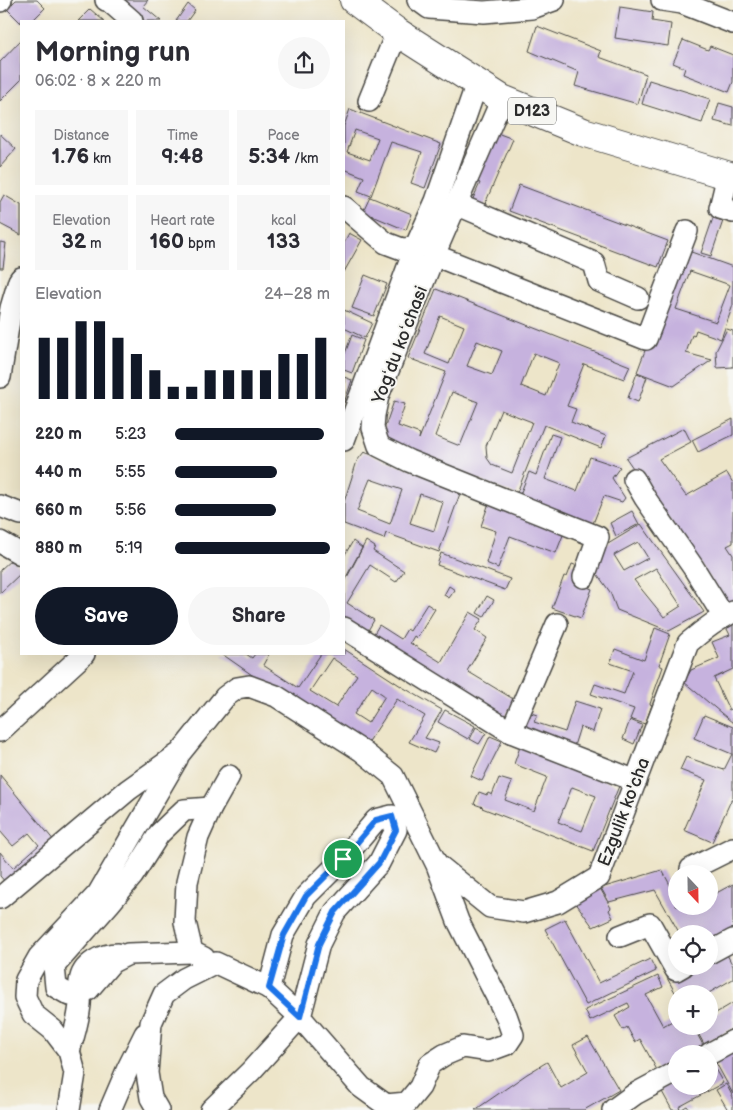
<!DOCTYPE html>
<html lang="en">
<head>
<meta charset="utf-8">
<style>
	body { margin:0; font-family:"Balsamiq Sans",sans-serif; background:#f7f7f7; color:#2b2b33; height:100vh; display:flex; flex-direction:column; font-size:19px; white-space:nowrap }
	* { box-sizing:border-box; margin:0 }
	p { font-size:16px; color:#7c7c81 }
	.icon { flex:none; width:28px; height:28px; fill:none; stroke:currentColor; stroke-width:2; stroke-linecap:round; stroke-linejoin:round }
	.map { position:relative; flex:1; overflow:hidden }
	.panel { position:absolute; left:20px; top:20px; width:325px; height:635px; display:flex; flex-direction:column; background:#fff; border-radius:0px; box-shadow:0 5px 20px #0002 }
	.panel>* { flex:none }
	.needle { width:32px; rotate:158deg }
	.fabs { position:absolute; left:668px; top:865px; display:grid; gap:10px }
	.fabs a { display:grid; place-items:center; width:50px; height:50px; border-radius:50%; background:#fff; box-shadow:0 5px 20px #0002; font-size:25px }
	.pin { position:absolute; display:grid; place-items:center; width:42px; height:42px; color:#fff; margin:-21px; border:2px solid #fff; border-radius:50%; box-shadow:0 1px 5px #0007 }
	.round { display:grid; place-items:center; flex:none; width:52px; height:52px; border-radius:26px; background:#f7f7f7 }
	.head { display:flex; align-items:center; justify-content:space-between; height:85px; padding:0 15px }
	h1 { font-size:28px; font-weight:700; line-height:38px }
	.figures { display:grid; grid-template-columns:repeat(3,1fr); gap:8px; height:85px; padding:5px 15px }
	.figures div { display:grid; align-content:center; border-radius:0px; background:#f7f7f7; text-align:center }
	.figures b { font-size:21px; font-weight:700 }
	.figures small { font-size:14px; font-weight:400 }
	.figures p { font-size:14px }
	.chart { height:140px; padding:10px 15px }
	.chart p { display:flex; justify-content:space-between }
	.chart svg { width:100%; height:90px; margin-top:5px; stroke:#111827; stroke-width:6 }
	.button { display:flex; gap:10px; margin-top:auto; padding:10px 15px }
	.button a { flex:1; height:58px; border-radius:30px; background:#111827; color:#fff; font-size:20px; font-weight:700; line-height:58px; text-align:center }
	.button a+a { background:#f7f7f7; color:#2b2b33 }
	ul { padding:0 15px; list-style:none; font-size:16px }
	li { display:grid; grid-template-columns:80px 60px 1fr; align-items:center; height:38px }
	li i { height:12px; border-radius:6px; background:#111827 }
	.map>svg:first-child { display:block }
	.building { fill:#c6b2de; fill-rule:evenodd }
	.lines { fill:none; stroke-linecap:round; stroke-linejoin:round }
	.minor-casing { stroke:#484743; stroke-width:24 }
	.major-casing { stroke:#484743; stroke-width:30 }
	.minor { stroke:#fff; stroke-width:21 }
	.major { stroke:#fff; stroke-width:28 }
	.route-casing { stroke:#fff; stroke-width:10 }
	.route { stroke:#1a73e8; stroke-width:6 }
	.labels { text-anchor:middle; dominant-baseline:central; stroke-width:4; stroke-linejoin:round; paint-order:stroke }
	.shield { fill:#f6f6f2; stroke:#686867; stroke-width:1 }
	.shield-label { font-size:16px; font-weight:bold; fill:#2b2b2b }
	.street-label { font-size:18px; fill:#2b2b2b; stroke:#f6f6f2 }
</style>
</head>
<body>
<div class="map">
<svg width="733" height="1110" viewBox="0 0 733 1110">
	<rect width="100%" height="100%" fill="#f6f6f2"/>
	<filter id="ink" filterUnits="userSpaceOnUse"><feTurbulence type="fractalNoise" baseFrequency=".02" numOctaves="2"/><feDisplacementMap in="SourceGraphic" scale="10" xChannelSelector="R" yChannelSelector="G"/><feConvolveMatrix kernelMatrix="1 2 1 2 8 2 1 2 1" color-interpolation-filters="sRGB"/></filter>
	<filter id="wash" filterUnits="userSpaceOnUse"><feTurbulence type="fractalNoise" baseFrequency=".0096" numOctaves="4" result="noise"/><feDisplacementMap in="SourceGraphic" scale="20" xChannelSelector="R" yChannelSelector="G"/><feGaussianBlur stdDeviation="1.12" result="paint"/><feColorMatrix in="noise" values="0 0 0 0 0 0 0 0 0 0 0 0 0 0 0 0 0 1.4 0 .05"/><feComposite in="paint" operator="in"/></filter>
	<g filter="url(#wash)">
		<rect width="100%" height="100%" fill="#ede5c9"/>
		<g id="blocks">
			<g class="building">
				<polygon points="16,0 37,0 45,8 32,21 21,21 21,23 7,9"/>
				<polygon points="118,0 148,0 143,6 161,21 143,21"/>
				<polygon points="188,4 195,10 187,21 176,21"/>
				<polygon points="620,7 653,12 652,21 671,24 668,46 615,38"/>
				<polygon points="90,9 104,21 78,21"/>
				<polygon points="537,26 601,51 599,57 646,74 638,104 575,86 579,72 529,51"/>
				<polygon points="21,40 21,80 0,101 0,62"/>
				<polygon points="683,40 708,50 710,46 733,55 733,82 729,92 683,74 685,68 673,63"/>
				<polygon points="649,80 710,99 702,123 642,104"/>
				<polygon points="719,103 733,107 733,126 714,121"/>
				<path d="M350,109L441,144L425,188L411,183L422,152L391,142L371,196L358,191L364,177L344,169V126ZM355,130L378,138L370,160L347,152Z"/>
				<polygon points="497,133 513,139 484,206 472,201 480,183 476,181"/>
				<polygon points="0,134 16,149 0,167"/>
				<polygon points="519,185 668,241 658,267 509,211"/>
				<polygon points="4,195 21,205 21,235 0,224 0,202"/>
				<polygon points="370,197 412,214 406,230 363,212"/>
				<polygon points="713,218 723,221 711,256 701,253"/>
				<polygon points="349,233 362,240 344,272 344,243"/>
				<polygon points="0,242 6,243 3,268 0,268"/>
				<path d="M683,249L733,267V305L721,339L696,330L694,336L692,335L686,353L712,360L674,386L637,372ZM690,271L730,285L716,322L676,309Z"/>
				<polygon points="365,275 387,284 374,316 352,308"/>
				<path d="M436,289L630,366L624,379L584,364L567,406L576,409L571,422L606,436L601,448L544,425L516,495L380,441L394,401L405,404L398,426L420,434L419,439L446,372L408,358ZM440,316L464,326L449,364L425,354ZM477,341L502,351L492,375L467,366ZM534,353L559,363L546,396L521,386ZM452,392L478,402L460,446L435,436ZM501,410L532,422L512,473L492,465L487,458L486,446Z"/>
				<polygon points="344,310 372,323 365,338 344,328"/>
				<polygon points="727,329 733,331 733,367 717,368 716,351"/>
				<polygon points="352,335 364,340 352,373 344,370 344,356"/>
				<polygon points="637,373 647,377 638,402 628,398"/>
				<polygon points="344,377 352,380 344,403"/>
				<polygon points="733,419 733,435 698,452 692,440"/>
				<polygon points="684,428 691,442 659,459 686,496 727,473 733,483 733,543 727,546 733,555 733,602 728,604 626,458"/>
				<polygon points="551,434 560,437 545,479 577,491 590,457 620,467 612,478 625,498 622,502 604,496 590,531 519,497 529,472 536,475"/>
				<path d="M364,452L462,488L439,552L386,533L384,539L344,524V502L357,461ZM370,479L402,490L390,524L357,511ZM420,494L443,502L434,531L410,523Z"/>
				<polygon points="489,503 565,530 556,553 510,536 498,568 486,563 496,531 481,526"/>
				<polygon points="632,511 639,524 616,536 610,523"/>
				<path d="M641,524L704,612L669,631L617,610L610,592L595,571L603,547ZM638,542L648,558L624,571L614,555ZM656,568L681,606L664,617L634,580Z"/>
				<polygon points="353,541 362,548 344,581 344,556"/>
				<polygon points="366,541 375,547 373,551 404,571 396,582 370,565 347,603 374,620 366,634 344,621 344,583"/>
				<polygon points="441,553 510,579 505,590 437,565"/>
				<polygon points="12,559 21,568 21,573 0,593 0,570"/>
				<polygon points="572,564 583,568 577,583 592,589 581,618 552,608 564,576 567,577"/>
				<polygon points="449,586 455,590 449,598 444,595"/>
				<polygon points="487,596 494,600 484,617 477,613"/>
				<polygon points="427,604 435,609 417,638 414,636 410,643 441,662 470,612 482,619 475,630 487,638 467,671 515,700 503,720 372,637 379,625 401,639 407,629 410,631"/>
				<polygon points="733,617 733,669 714,678 729,710 733,708 733,723 684,682 691,670 719,658 712,642 730,635 723,621"/>
				<polygon points="655,628 670,634 659,665 663,667 650,704 652,705 645,724 630,719 634,709 591,694 595,684 624,694 633,671 610,663 615,649 644,660"/>
				<path d="M344,649L404,688L442,710L425,738L439,743L434,753L409,742L425,716L397,699L366,746L326,723L255,677L222,654H246L252,658L255,654H269L263,665L298,688L321,654H344ZM332,658L357,675L336,707L310,691ZM372,687L385,696L368,723L354,714Z"/>
				<polygon points="575,701 600,709 593,732 580,727 573,749 518,731 525,711 537,715 534,722 565,732"/>
				<polygon points="445,710 475,726 468,739 438,722"/>
				<polygon points="704,715 733,727 733,796 712,842 684,830 706,780 680,770 686,757 724,770 732,754 694,738"/>
				<polygon points="630,720 642,725 634,744 623,739"/>
				<polygon points="476,727 486,733 479,744 470,739"/>
				<polygon points="490,736 502,741 482,781 471,776"/>
				<path d="M520,747L619,786L593,851L482,808L483,807L474,804L479,792L487,795L488,793L492,795L499,778L512,782L505,800L534,811L547,777L514,764ZM572,787L596,796L582,831L558,822Z"/>
				<polygon points="0,775 55,842 7,884 0,876 0,852 13,868 39,845 29,833 13,846 0,831"/>
				<polygon points="662,870 676,896 676,906 682,906 684,910 691,906 709,906 709,897 733,884 733,938 709,951 709,934 680,934 655,890 609,902 601,888"/>
				<polygon points="600,888 611,908 609,910 613,918 593,927 573,899"/>
				<polygon points="565,919 599,983 650,959 656,971 586,1005 545,929"/>
				<polygon points="723,947 733,966 733,979 707,994 676,994 667,978 688,966 709,966 709,955"/>
				<polygon points="658,976 663,987 646,995 663,1026 676,1019 676,1026 693,1026 703,1045 686,1054 676,1054 676,1059 657,1070 640,1039 635,1042 627,1027 623,1030 615,1016 630,1007 628,1003 590,1021 585,1010"/>
				<polygon points="733,1003 733,1028 704,1044 694,1026 709,1026 709,1017"/>
				<polygon points="588,1037 619,1090 584,1110 534,1110 532,1109 530,1110 475,1110 527,1074 547,1062 561,1088 588,1072 573,1045"/>
				<polygon points="733,1050 733,1094 715,1061"/>
				<polygon points="711,1062 723,1083 679,1107 680,1110 687,1106 690,1110 672,1110 660,1088 676,1081 676,1086 709,1086 709,1063"/>
				<polygon points="726,1084 733,1097 733,1110 728,1110 716,1090"/>
			</g>
		</g>
	</g>
	<g filter="url(#ink)">
		<use href="#blocks" fill-opacity="0" stroke="#484743" stroke-width="1"/>
		<g class="lines">
			<g class="minor-casing">
				<g id="minor">
					<polyline points="106,0 108,0 132,21"/>
					<polyline points="418,0 429,8 484,12 532,8 554,0"/>
					<polyline points="662,0 682,3 733,23"/>
					<polyline points="0,1 1,0"/>
					<polyline points="502,99 434,255 378,396 374,415 373,428 379,446 409,461 598,537 584,577"/>
					<polyline points="369,101 397,32"/>
					<polyline points="728,175 720,208 733,212"/>
					<polyline points="456,204 594,263 599,281 638,298"/>
					<polyline points="344,207 386,243 402,249 415,248"/>
					<polyline points="434,255 646,339 687,231"/>
					<polyline points="0,377 11,308 19,281 21,278"/>
					<polyline points="344,440 415,248 436,201 477,83"/>
					<polyline points="634,479 645,498 693,567 724,617"/>
					<polyline points="0,506 21,514"/>
					<polyline points="0,542 21,554"/>
					<polyline points="344,628 511,732 557,624"/>
					<polyline points="0,731 84,654"/>
					<polyline points="511,732 636,781"/>
					<path d="M438,865L490,907L524,912L558,902L599,877L688,643C702,631 716,620 733,612"/>
					<polyline points="691,869 733,848"/>
					<polyline points="0,898 128,790 180,753 225,697 237,688 249,686 276,696 362,751 393,776 437,865 458,921 506,1015 513,1035 507,1044 488,1051 463,1047 444,1055 430,1064 420,1087 407,1103 386,1105 361,1087 300,1017 269,988 283,935 306,896 343,859 376,820 392,816 396,830 379,863 335,912 319,944 300,1017 251,1071 211,1110"/>
					<polyline points="620,936 650,924 676,970 683,966"/>
					<polyline points="192,952 128,954 112,962 88,990 70,995 56,987 54,966 109,904 133,875 159,834 184,810 211,808"/>
					<polyline points="709,953 733,940"/>
					<polyline points="204,958 192,952 185,922 187,882 198,837 211,808 229,776"/>
					<path d="M69,1051C74,1036 78,1021 80,1005C81,997 79,990 80,982C82,964 102,954 118,954"/>
					<polyline points="709,1054 733,1041"/>
					<polyline points="69,1110 75,1073 69,1051 53,1030 33,1014 25,997 26,980 39,957 98,894 177,759"/>
					<polyline points="110,1110 128,1068 145,1034"/>
					<polyline points="158,1110 151,1098 147,1073 151,1023 164,994 184,979 216,963 269,988"/>
					<polyline points="613,1110 635,1094 676,1072"/>
				</g>
			</g>
			<g class="major-casing">
				<polyline id="major" points="354,0 397,32 502,99 583,132 733,177"/>
			</g>
			<use href="#minor" class="minor"/>
			<use href="#major" class="major"/>
		</g>
	</g>
	<g class="lines" filter="url(#ink)">
		<g class="route-casing">
			<polygon id="route" points="392,816 396,830 379,863 335,912 319,944 300,1017 269,988 284,935 306,896 343,859 376,820"/>
		</g>
		<use href="#route" class="route"/>
	</g>
	<g class="labels">
		<rect class="shield" x="508" y="97.5" width="48" height="27" rx="4"/>
		<g class="shield-label">
			<text x="532" y="111">D123</text>
		</g>
		<g class="street-label">
			<text transform="translate(400 345) rotate(-69)">Yogʻdu koʻchasi</text>
			<text transform="translate(624 812) rotate(-69)">Ezgulik ko'cha</text>
		</g>
	</g>
</svg>
<div class="fabs">
<a><svg class="needle" viewBox="-14 -14 28 28"><path d="M0-13l5 13h-10z" fill="#e53935"/><path d="M0 13l5-13h-10z" fill="#7c7c81"/></svg></a>
<a><svg class="icon" aria-label="locate" viewBox="0 0 24 24"><circle cx="12" cy="12" r="6"/><path d="M12 2v4M12 18v4M2 12h4M18 12h4"/></svg></a>
<a>+</a>
<a>−</a>
</div>
<div class="pin" style="left:343px;top:859px;background:#1e9e55"><svg class="icon" aria-label="arrive" viewBox="0 0 24 24"><path d="M6 21V4h12l-3 4 3 4H6"/></svg></div>
<section class="panel">
<div class="head"><div><h1>Morning run</h1><p>06:02 · 8 × 220 m</p></div><a class="round"><svg class="icon" aria-label="share" viewBox="0 0 24 24"><path d="M12 15V3M7 8l5-5 5 5M5 13v7h14v-7"/></svg></a></div>
<div class="figures">
<div><p>Distance</p><b>1.76<small> km</small></b></div>
<div><p>Time</p><b>9:48</b></div>
<div><p>Pace</p><b>5:34<small> /km</small></b></div>
</div>
<div class="figures">
<div><p>Elevation</p><b>32<small> m</small></b></div>
<div><p>Heart rate</p><b>160<small> bpm</small></b></div>
<div><p>kcal</p><b>133</b></div>
</div>
<div class="chart"><p><span>Elevation</span>24–28 m</p>
<svg viewBox="0 0 160 44" preserveAspectRatio="none"><path d="M5 44V14M15 44V14M25 44V6M35 44V6M45 44V14M55 44V22M65 44V30M75 44V38M85 44V38M95 44V30M105 44V30M115 44V30M125 44V30M135 44V22M145 44V22M155 44V14"/></svg>
</div>
<ul>
<li><b>220 m</b>5:23<i style="width:96%"></i></li>
<li><b>440 m</b>5:55<i style="width:66%"></i></li>
<li><b>660 m</b>5:56<i style="width:65%"></i></li>
<li><b>880 m</b>5:19<i style="width:100%"></i></li>
</ul>
<div class="button"><a>Save</a><a>Share</a></div>
</section>
</div>
</body>
</html>
